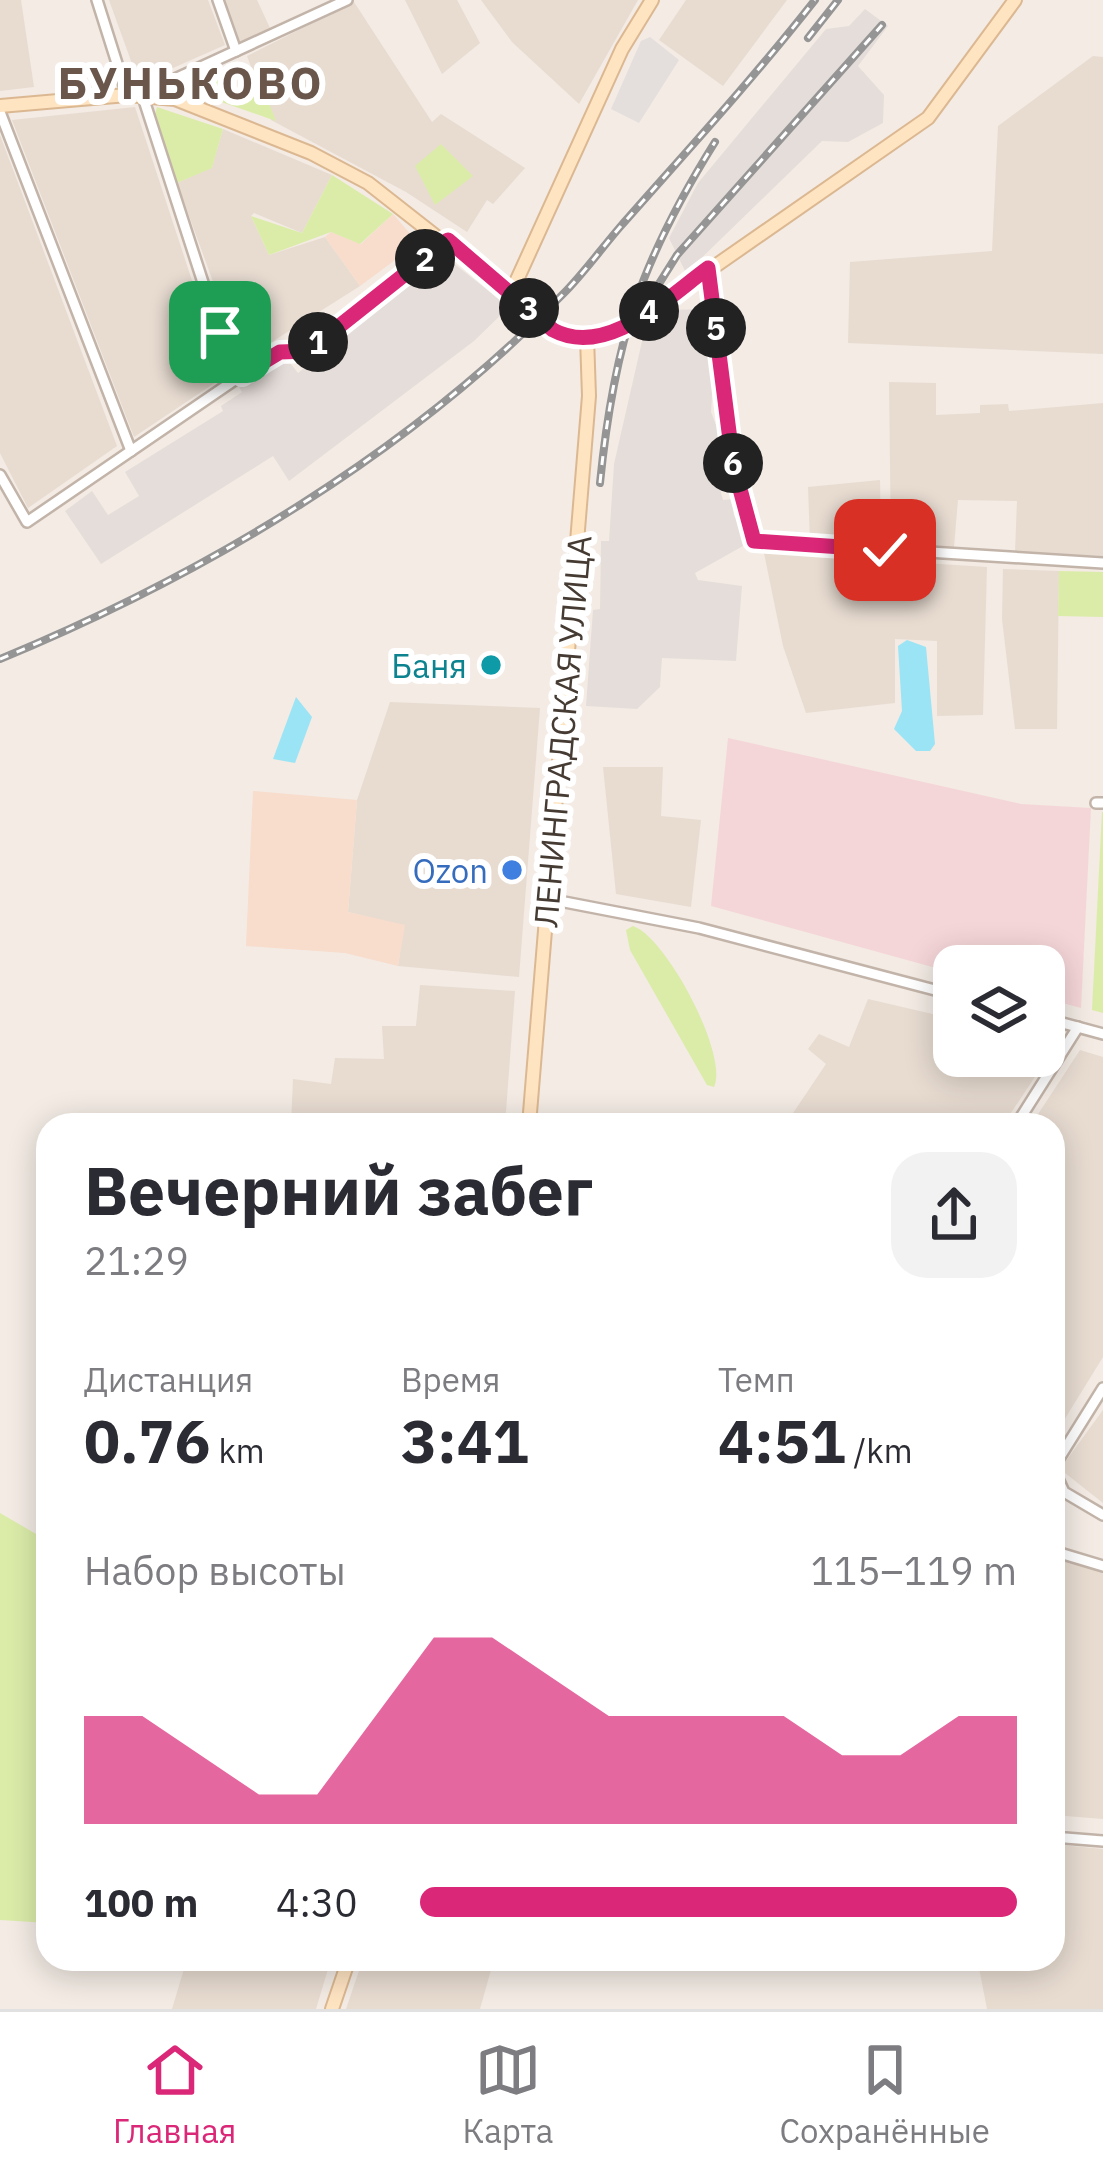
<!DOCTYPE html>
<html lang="ru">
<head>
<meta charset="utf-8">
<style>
	body { margin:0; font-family:"IBM Plex Sans",sans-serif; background:#f2f2f3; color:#2b2b33; height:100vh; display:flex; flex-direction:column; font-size:45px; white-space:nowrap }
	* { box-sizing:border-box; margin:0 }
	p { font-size:39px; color:#7c7c81 }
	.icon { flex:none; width:66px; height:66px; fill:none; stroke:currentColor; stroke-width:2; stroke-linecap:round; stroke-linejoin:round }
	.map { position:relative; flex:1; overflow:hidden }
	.panel { position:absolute; left:36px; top:1113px; width:1029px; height:858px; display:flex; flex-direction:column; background:#fff; border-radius:36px; box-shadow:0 6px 30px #0003 }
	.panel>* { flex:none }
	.buttons { position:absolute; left:933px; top:945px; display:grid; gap:24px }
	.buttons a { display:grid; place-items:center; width:132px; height:132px; border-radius:24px; background:#fff; box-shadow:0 6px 30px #0003; font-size:60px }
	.pin { position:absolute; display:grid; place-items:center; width:102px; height:102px; color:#fff; margin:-51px; border-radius:24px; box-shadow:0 6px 18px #0006 }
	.km { position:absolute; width:60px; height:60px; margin:-30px; border-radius:50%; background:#222; color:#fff; font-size:33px; line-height:60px; text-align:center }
	.round { display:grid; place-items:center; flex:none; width:126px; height:126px; border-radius:36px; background:#f2f2f3 }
	.headline { display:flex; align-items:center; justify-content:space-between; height:204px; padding:0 48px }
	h1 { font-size:66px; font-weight:800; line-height:90px }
	.stats { display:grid; grid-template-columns:repeat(3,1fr); gap:18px; height:204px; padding:12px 48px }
	.stats div { display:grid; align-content:center }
	.stats b { font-size:60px; font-weight:800 }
	.stats small { font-size:33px; font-weight:400 }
	.stats p { font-size:33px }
	.chart { height:336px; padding:24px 48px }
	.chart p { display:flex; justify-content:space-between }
	.chart svg { width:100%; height:216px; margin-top:12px; fill:#db2777; opacity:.7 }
	ul { padding:0 48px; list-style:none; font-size:39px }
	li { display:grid; grid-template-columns:192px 144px 1fr; align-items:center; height:90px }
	li i { height:30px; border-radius:15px; background:#db2777 }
	.dock { display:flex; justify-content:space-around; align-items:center; height:168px; border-top:3px solid #e1e1e2; background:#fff; font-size:33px; color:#7c7c81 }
	.dock a { display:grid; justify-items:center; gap:6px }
	.dock .active { color:#db2777 }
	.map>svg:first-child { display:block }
	.residential { fill:#e8dcd1 }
	.commercial { fill:#f8dccc }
	.industrial { fill:#e5ddd9 }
	.medical { fill:#f5d6d8 }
	.green { fill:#dbeca9 }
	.parking { fill:#e4dfdd }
	.water { fill:#9ae4f6 }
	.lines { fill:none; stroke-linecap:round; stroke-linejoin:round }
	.street-casing { stroke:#c3b4a9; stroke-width:14 }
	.secondary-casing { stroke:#dbb891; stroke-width:16 }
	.street { stroke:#fff; stroke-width:9 }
	.secondary { stroke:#ffe4c2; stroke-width:12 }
	.rail-casing { stroke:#959595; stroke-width:8 }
	.rail { stroke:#fff; stroke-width:3; stroke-dasharray:9; stroke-linecap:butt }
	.route-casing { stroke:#fff; stroke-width:24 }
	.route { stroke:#db2777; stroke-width:15 }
	.culture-dot { fill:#0f9aa8; stroke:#fff; stroke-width:4.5 }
	.shop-dot { fill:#3f7fe0; stroke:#fff; stroke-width:4.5 }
	.labels { text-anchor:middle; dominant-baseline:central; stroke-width:12; stroke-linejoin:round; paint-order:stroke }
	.culture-label { font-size:33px; fill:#0d838f; stroke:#fff; text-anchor:end }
	.street-label { font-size:33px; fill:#463b33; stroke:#fff }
	.shop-label { font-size:33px; fill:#366cbe; stroke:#fff; text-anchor:end }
	.district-label { font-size:45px; font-weight:bold; letter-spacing:3px; fill:#6a564a; stroke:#fff }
</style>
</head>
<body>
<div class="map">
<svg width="1103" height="2009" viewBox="0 0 1103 2009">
	<rect width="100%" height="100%" fill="#f3ebe4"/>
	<g class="residential">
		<polygon points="0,0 21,0 34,87 0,91"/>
		<polygon points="109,0 208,0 225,45 139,83"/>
		<polygon points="224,0 257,0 270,28 240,43"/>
		<polygon points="405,0 457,0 480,43 442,74"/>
		<polygon points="481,0 638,0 579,104 512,42"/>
		<polygon points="686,0 787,0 723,86 659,40"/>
		<polygon points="354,2 432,122 441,114 525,168 493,204 487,200 467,232 406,192 271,120 247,56"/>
		<polygon points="1093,56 1103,57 1103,354 848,343 850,262 992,251 998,126"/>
		<polygon points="135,107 201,308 228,374 134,437 12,120"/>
		<polygon points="223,129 332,175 302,233 254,213 251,216 269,255 325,237 360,286 242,361 177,183 212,167"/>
		<polygon points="0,135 117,446 28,508 0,453"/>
		<polygon points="889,382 936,383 936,415 980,413 980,405 1008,404 1009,411 1103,403 1103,556 1015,552 1017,501 958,500 954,547 891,545"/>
		<polygon points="880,480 881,544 810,541 808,487"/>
		<polygon points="764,553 987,567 983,715 937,716 937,641 895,639 895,703 806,713 783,646"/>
		<polygon points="1003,569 1059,571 1057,729 1015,729 1002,619"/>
		<polygon points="390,702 540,708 519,977 398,966 404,926 348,912 357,800"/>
		<polygon points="603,767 663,767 661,816 701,820 691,907 616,894"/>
		<polygon points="420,985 515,991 505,1125 291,1125 293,1079 331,1084 335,1058 384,1059 382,1026 416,1026"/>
		<polygon points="868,999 954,1019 954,1056 1044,1056 1044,1039 1058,1042 1003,1125 785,1125 826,1064 808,1049 819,1034 849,1047"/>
		<polygon points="1080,1050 1103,1057 1103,1357 1053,1438 1053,1125 1031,1125"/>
		<polygon points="1103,1410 1103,1503 1060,1469"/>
		<polygon points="1053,1556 1103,1572 1103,1819 1053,1815"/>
		<polygon points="1053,1844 1103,1849 1103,2009 987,2009 979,1968 991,1969 993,1959 1053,1959"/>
		<polygon points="187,1959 331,1959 316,2009 172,2009"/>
		<polygon points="363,1959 494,1959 480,2009 346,2009"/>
	</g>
	<g class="commercial">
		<polygon points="393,214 418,243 360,286 325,237 331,232 361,244"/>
		<polygon points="253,791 357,800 348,912 405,925 398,966 345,953 246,946"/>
	</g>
	<g class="industrial">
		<polygon points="865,9 888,26 858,66 884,95 883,123 848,142 822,141 686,273 669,238 698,183 826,29 849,26"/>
		<polygon points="443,255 509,307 474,341 289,481 273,456 101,564 65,511 92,491 108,515 139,496 125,472 223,411 221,406 242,392 239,387 286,358 298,373"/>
		<polygon points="708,309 715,345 711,412 722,441 715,471 723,500 732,499 734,516 745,530 743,546 695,573 698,580 742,586 736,661 662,658 660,687 637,709 586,706 593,610 600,609 601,541 609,541 614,464 646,324 667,310"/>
	</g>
	<polygon class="medical" points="728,738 1021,804 1091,808 1081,1008 1044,998 1044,966 954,966 954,973 711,906"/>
	<g class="green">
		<polygon points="223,69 230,87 267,98 276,121 184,89 186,79"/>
		<polygon points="157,107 223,129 212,168 177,183 154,118"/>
		<polygon points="441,144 473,176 435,205 415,166"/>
		<polygon points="332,175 393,214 360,244 331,232 269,255 251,216 302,233"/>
		<polygon points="1059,571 1103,572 1103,617 1058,616"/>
		<polygon points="1102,812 1103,812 1103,1013 1092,1010"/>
		<path d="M633,926C666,937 729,1055 714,1087L707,1085L630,950L626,930Z"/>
		<polygon points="0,1513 48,1541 48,1923 0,1920"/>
	</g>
	<polygon class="parking" points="650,37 679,60 639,123 611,109 641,41"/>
	<g class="water">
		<polygon points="907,640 926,647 935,744 930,751 916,751 894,729 902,711 898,646"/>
		<polygon points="296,697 312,717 295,763 273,759"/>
	</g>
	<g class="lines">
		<g class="street-casing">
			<g id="street">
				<polyline points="97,0 127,95"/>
				<polyline points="218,0 236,51"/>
				<polyline points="0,112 131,451"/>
				<polyline points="708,268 733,463 755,541 1103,563"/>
				<polyline points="242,375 219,332 142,94 347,0"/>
				<polyline points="0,475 27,522 242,375 280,352 308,351 447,241"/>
				<polyline points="1096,803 1103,803"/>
				<polyline points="549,899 699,928 954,995"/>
				<polyline points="1044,1018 1103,1034"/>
				<polyline points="1016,1125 1078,1027"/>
				<polyline points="1103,1388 1053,1468 1064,1492 1103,1515"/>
				<polyline points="1053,1551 1103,1566"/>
				<polyline points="1053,1837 1103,1841"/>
			</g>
		</g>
		<g class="secondary-casing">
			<g id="secondary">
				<polyline points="0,106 127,95 175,99 311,153 368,183 563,336 602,334 639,319 928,118 1015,0"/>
				<polyline points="511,293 622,49 652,0"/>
				<polyline points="529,1125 589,396 587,337"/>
				<polyline points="332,2009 349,1959"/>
			</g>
		</g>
		<use href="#street" class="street"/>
		<use href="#secondary" class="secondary"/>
		<g class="rail-casing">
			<g id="rail">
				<polyline points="808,38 838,0"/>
				<polyline points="645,306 677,255 882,25"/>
				<path d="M600,483C614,342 640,262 715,142"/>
				<path d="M0,659C206,574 411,452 567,290C586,270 602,248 620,227C686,152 753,79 815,0"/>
			</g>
		</g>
		<use href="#rail" class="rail"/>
	</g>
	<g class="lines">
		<g class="route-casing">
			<path id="route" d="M220,332L242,375L280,352L308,351L448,240L553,330C607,359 668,297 708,268L733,463L754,541L885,550"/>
		</g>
		<use href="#route" class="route"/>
	</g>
	<circle class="culture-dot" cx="491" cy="665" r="12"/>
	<circle class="shop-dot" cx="512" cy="870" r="12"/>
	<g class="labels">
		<g class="culture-label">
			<text x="467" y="665">Баня</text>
		</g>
		<g class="street-label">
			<text transform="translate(562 731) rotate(-85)">ЛЕНИНГРАДСКАЯ УЛИЦА</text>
		</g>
		<g class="shop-label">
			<text x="488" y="870">Ozon</text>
		</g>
		<g class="district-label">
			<text x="191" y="82">БУНЬКОВО</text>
		</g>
	</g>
</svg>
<div class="buttons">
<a><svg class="icon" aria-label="layers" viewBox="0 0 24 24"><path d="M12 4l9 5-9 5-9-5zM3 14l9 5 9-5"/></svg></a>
</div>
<div class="pin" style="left:220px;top:332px;background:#1e9e55"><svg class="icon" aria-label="arrive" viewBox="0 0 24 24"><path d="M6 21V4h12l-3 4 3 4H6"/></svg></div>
<div class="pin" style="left:885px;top:550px;background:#d93025"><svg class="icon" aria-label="check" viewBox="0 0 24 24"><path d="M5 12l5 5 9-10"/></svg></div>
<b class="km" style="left:318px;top:342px">1</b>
<b class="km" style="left:425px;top:259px">2</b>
<b class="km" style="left:529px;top:308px">3</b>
<b class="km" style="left:649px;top:311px">4</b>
<b class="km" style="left:716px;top:328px">5</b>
<b class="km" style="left:733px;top:463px">6</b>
<section class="panel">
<div class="headline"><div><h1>Вечерний забег</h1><p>21:29</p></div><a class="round"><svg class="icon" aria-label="share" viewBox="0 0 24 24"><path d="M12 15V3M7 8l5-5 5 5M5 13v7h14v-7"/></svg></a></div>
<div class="stats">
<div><p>Дистанция</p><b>0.76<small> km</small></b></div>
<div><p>Время</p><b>3:41</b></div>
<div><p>Темп</p><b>4:51<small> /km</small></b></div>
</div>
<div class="chart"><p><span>Набор высоты</span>115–119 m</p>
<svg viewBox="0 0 160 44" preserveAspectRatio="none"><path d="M0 44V22L10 22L20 30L30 38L40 38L50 22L60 6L70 6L80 14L90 22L100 22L110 22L120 22L130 30L140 30L150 22L160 22V44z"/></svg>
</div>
<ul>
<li><b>100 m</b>4:30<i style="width:100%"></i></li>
</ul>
</section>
</div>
<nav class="dock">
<a class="active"><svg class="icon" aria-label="home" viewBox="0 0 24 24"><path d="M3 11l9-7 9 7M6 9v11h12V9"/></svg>Главная</a>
<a><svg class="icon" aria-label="map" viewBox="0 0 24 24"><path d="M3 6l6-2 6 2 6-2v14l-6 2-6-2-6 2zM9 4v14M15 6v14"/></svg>Карта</a>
<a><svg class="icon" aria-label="saved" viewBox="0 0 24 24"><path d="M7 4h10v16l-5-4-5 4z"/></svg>Сохранённые</a>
</nav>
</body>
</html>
